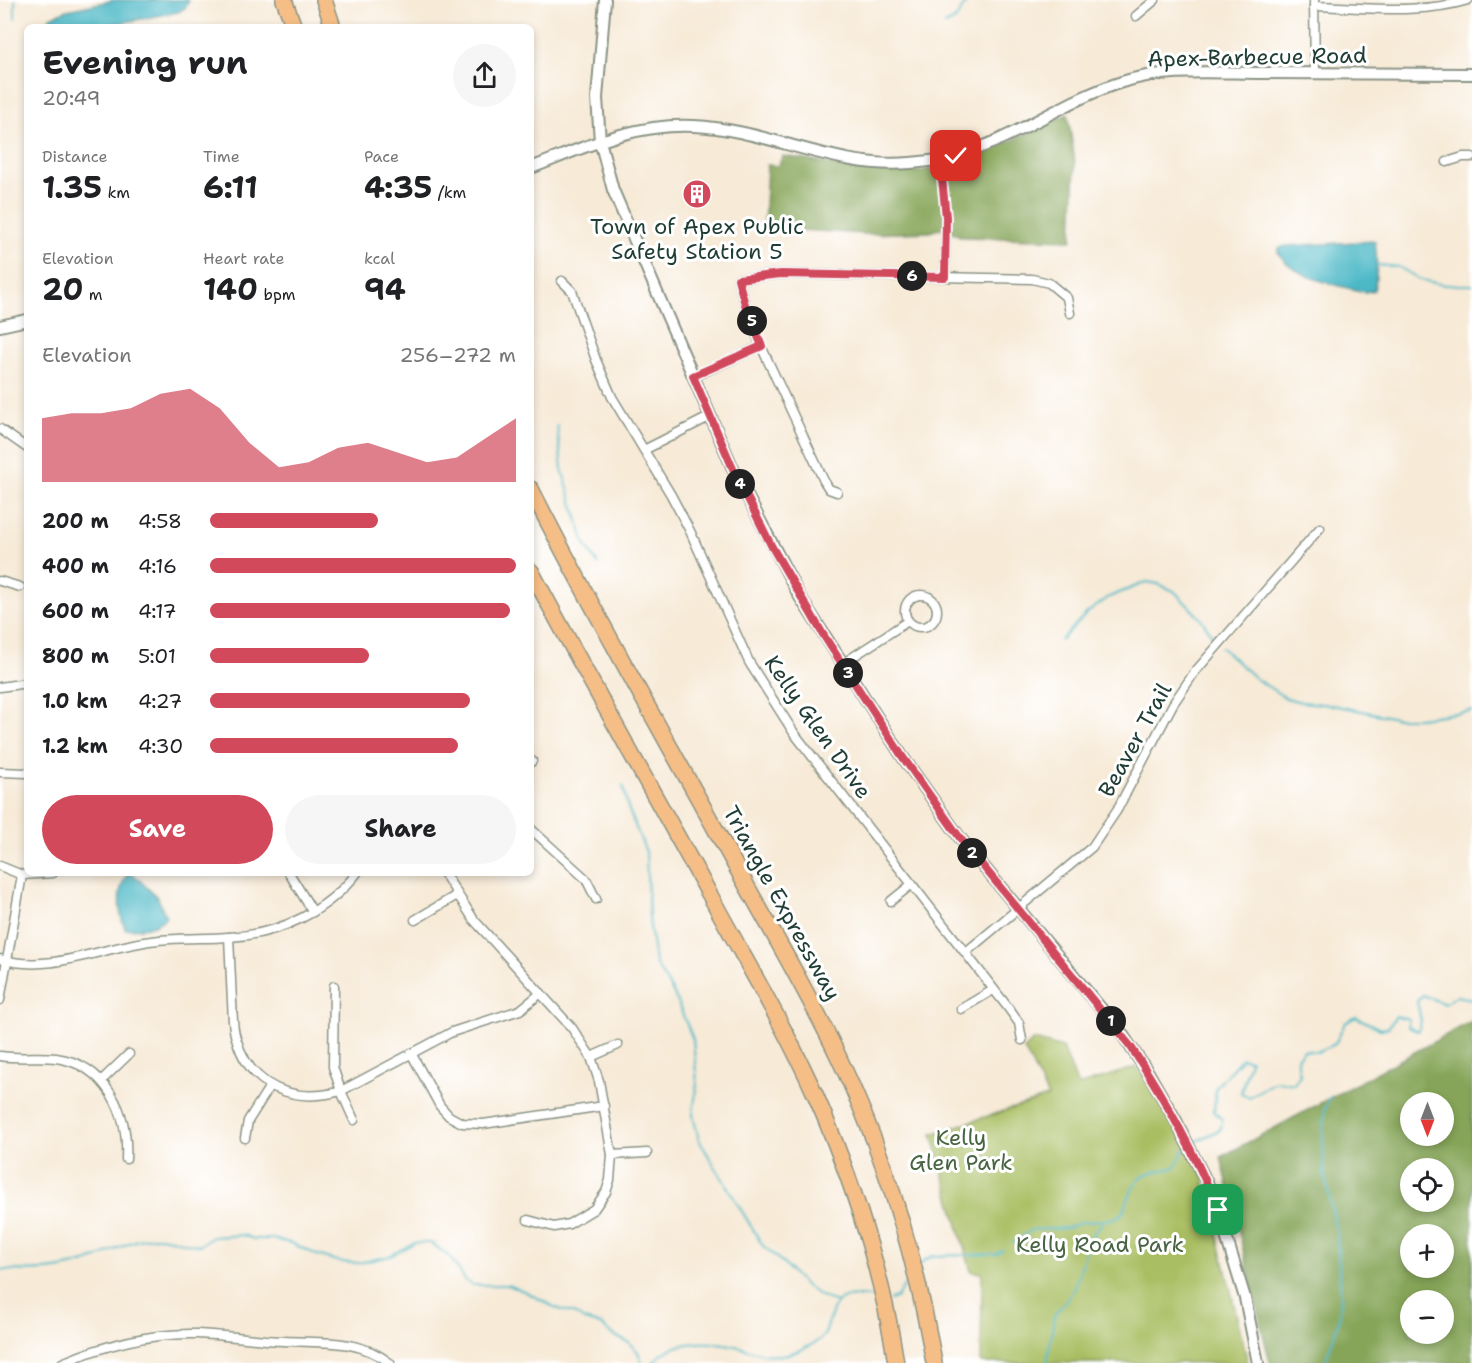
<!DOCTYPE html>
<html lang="en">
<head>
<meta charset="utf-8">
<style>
	body { margin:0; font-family:"Shantell Sans",sans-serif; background:#f6f6f6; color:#202124; height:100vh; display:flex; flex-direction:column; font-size:22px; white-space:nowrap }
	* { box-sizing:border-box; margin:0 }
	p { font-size:20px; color:#757577 }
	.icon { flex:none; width:33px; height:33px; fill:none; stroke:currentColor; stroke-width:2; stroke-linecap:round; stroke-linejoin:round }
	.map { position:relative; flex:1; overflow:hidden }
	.sheet { position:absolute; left:24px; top:24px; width:510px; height:852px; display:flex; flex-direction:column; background:#fff; border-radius:9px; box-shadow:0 3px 9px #0003 }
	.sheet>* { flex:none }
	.needle { width:39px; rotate:180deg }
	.tools { position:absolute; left:1400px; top:1092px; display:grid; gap:12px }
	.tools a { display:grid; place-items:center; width:54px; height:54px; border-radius:50%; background:#fff; box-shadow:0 3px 9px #0003; font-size:30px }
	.pin { position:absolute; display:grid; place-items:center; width:51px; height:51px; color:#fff; margin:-26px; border-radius:12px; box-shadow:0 3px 9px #0006 }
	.km { position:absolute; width:30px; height:30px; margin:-15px; border-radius:50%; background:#222; color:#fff; font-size:16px; line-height:30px; text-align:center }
	.round { display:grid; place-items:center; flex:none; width:63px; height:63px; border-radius:32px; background:#f6f6f6 }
	.headline { display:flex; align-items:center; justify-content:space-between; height:102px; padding:0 18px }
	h1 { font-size:33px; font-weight:700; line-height:45px }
	.figures { display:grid; grid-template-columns:repeat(3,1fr); gap:9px; height:102px; padding:6px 18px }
	.figures div { display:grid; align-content:center }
	.figures b { font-size:30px; font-weight:700 }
	.figures small { font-size:16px; font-weight:400 }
	.figures p { font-size:16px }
	.chart { height:168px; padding:12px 18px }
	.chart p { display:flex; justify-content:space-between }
	.chart svg { width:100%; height:108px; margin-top:6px; fill:#d1495b; opacity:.7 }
	.action { display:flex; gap:12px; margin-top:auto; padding:12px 18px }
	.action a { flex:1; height:69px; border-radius:36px; background:#d1495b; color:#fff; font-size:24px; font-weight:700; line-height:69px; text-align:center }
	.action a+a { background:#f6f6f6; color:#202124 }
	ul { padding:0 18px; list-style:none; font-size:20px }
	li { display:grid; grid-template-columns:96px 72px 1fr; align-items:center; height:45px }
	li i { height:15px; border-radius:8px; background:#d1495b }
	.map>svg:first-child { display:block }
	.green { fill:#a9be62; stroke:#647e4b; stroke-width:1.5 }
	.forest { fill:#86a558; stroke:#527146; stroke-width:1.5; fill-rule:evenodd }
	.water { fill:#4bb8c6; stroke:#357a7d; stroke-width:1.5 }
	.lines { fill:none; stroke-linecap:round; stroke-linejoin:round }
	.stream { stroke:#4bb8c6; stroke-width:2 }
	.minor-casing { stroke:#8b9486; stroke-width:11 }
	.tertiary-casing { stroke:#8b9486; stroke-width:14 }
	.motorway-casing { stroke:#8b9486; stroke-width:18 }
	.minor { stroke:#fff; stroke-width:8 }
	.tertiary { stroke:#fff; stroke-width:10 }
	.motorway { stroke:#f6be87; stroke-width:15 }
	.route-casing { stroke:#fff; stroke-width:12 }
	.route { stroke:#d1495b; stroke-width:8 }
	.labels { text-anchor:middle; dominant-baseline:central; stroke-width:6; stroke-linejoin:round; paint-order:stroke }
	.street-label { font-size:22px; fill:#1f3d34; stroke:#fff }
	.poi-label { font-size:22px; fill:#1f3d34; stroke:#fff }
	.park-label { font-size:22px; fill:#486442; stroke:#fff }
</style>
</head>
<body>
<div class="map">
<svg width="1472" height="1363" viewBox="0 0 1472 1363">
	<rect width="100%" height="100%" fill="#fff"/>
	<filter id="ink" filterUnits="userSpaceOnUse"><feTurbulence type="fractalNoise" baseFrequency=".0167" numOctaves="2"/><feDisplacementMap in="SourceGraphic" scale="12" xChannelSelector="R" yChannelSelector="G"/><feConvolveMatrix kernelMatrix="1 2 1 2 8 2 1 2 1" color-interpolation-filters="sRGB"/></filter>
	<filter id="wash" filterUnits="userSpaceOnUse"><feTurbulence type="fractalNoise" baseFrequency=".008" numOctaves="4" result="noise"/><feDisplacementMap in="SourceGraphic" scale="24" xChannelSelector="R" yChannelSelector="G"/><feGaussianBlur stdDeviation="1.35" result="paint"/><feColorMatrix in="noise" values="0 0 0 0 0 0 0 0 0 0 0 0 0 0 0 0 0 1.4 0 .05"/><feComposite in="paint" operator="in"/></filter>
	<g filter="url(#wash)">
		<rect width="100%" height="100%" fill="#f7ead7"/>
		<path class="green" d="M1034,1040L1063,1048L1078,1086L1136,1067C1160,1095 1188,1122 1199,1158L1248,1363H981L982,1273L971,1271L932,1134L1048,1097L1024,1049Z"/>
		<g class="forest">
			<path d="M1068,114L1075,163L1072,240L963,237L941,228L930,232L867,234L764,228L767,165L778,166L783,156C824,162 886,178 926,170C976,160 1022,135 1068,114Z"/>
			<path d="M1472,1021V1363H1270L1221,1157ZM1410,1102H1443V1136H1410ZM1410,1168H1443V1202H1410ZM1410,1234H1443V1268H1410ZM1410,1300H1443V1334H1410Z"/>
		</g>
		<g class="water">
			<polygon points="115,0 188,0 188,3 185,8 178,12 99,27 46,27 50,17 67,10"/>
			<path d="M1375,241C1377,257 1378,274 1374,290L1365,292C1337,285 1293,279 1278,252L1279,248L1286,246Z"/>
			<path d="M128,873H132L158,898L166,917C156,928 140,929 125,929C118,910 116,890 128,873Z"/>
		</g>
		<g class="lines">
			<g class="stream">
				<polyline points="15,18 15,0"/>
				<polyline points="945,25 955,20 968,0"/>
				<polyline points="1377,265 1399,267 1419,279 1430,282 1446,285 1472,285"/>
				<polyline points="557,426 562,469 585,544 598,564"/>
				<polyline points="1061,640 1087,613 1109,597 1147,582 1158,584 1174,591 1201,619 1217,642"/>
				<polyline points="1221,647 1256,679 1286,698 1301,702 1332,705 1396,718 1419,718 1472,711"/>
				<path d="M623,786L628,808L646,852L649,918L655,963L674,994L693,1039L697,1083L693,1115L699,1140L763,1246C789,1264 805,1296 838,1302"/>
				<polyline points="1191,1144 1221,1129 1222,1119 1214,1111 1216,1087 1242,1058 1250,1060 1241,1093 1249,1097 1276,1081 1294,1084 1300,1075 1297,1058 1304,1050 1317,1052 1335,1044 1345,1023 1356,1017 1380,1029 1388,1028 1396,1016 1409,1019 1408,1027 1418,1031 1421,1021 1417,1001 1423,995 1445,1004 1456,996 1472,999"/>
				<path d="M1013,1243L1031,1230L1067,1228L1082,1222L1112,1219L1122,1214C1129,1202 1132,1178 1147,1174C1157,1171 1166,1170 1176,1167L1184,1149"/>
				<polyline points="920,1265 925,1260 933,1256 997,1254 1003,1250"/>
				<path d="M0,1270C39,1271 62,1272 99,1257C118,1249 134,1238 155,1237C170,1236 185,1245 200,1245L213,1237L243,1235L253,1239H272L291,1243L317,1255L340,1262L359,1263L390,1256L414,1243H431L450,1257L466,1281L472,1285H508L526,1292L556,1308L573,1313L585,1320L601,1325L611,1334L629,1343L638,1352L642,1363"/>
				<polyline points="890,1300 897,1297 910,1276"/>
				<path d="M653,1363C669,1342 701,1341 725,1344C745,1346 762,1358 783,1355C795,1353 816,1345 824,1335C827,1331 828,1323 830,1318C832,1314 833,1309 835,1305C843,1293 866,1296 878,1298"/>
				<polyline points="1047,1363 1054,1316 1074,1290 1088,1244 1092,1235 1103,1222"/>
				<polyline points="1325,1363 1339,1320 1341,1300 1337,1234 1324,1173 1323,1134 1325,1109 1330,1097"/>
			</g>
		</g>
	</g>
	<g filter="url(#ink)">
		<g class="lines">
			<g class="minor-casing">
				<g id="minor">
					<polyline points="1314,0 1315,73"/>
					<path d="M1314,6C1365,7 1419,15 1468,0"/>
					<polyline points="1136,16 1155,0"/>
					<polyline points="940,160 946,217 945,277"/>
					<polyline points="1447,162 1463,157 1472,157"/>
					<polyline points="562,281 572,291 596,360 612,397 671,495 690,531 749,662 794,733 1006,1005 1019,1023 1022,1040"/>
					<polyline points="693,377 761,346"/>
					<polyline points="0,429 27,448"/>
					<polyline points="644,450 711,416"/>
					<polyline points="837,492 829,489 824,481 761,346 746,308 738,279 781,274 1032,279 1049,283 1067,298 1070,313"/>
					<polyline points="0,581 20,587"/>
					<circle cx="921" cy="611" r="16"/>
					<polyline points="842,664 908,621"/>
					<polyline points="0,687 27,683"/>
					<polyline points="531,762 532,761"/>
					<polyline points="0,772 27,773"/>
					<polyline points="531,829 586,879 596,899"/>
					<polyline points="0,866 22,875 53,873"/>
					<polyline points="289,873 313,912"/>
					<polyline points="444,873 474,920 572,1028 591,1057 599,1081 612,1155 610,1180 606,1192 594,1209 569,1224 554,1227 528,1220"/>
					<polyline points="891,901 912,884"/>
					<polyline points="415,920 457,895"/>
					<path d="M229,937C230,959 231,980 232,1002C233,1014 232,1027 236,1038C250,1088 294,1104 341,1091L452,1032L520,1010L541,993"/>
					<polyline points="966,952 1092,847 1117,810 1173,704 1194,673 1320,528"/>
					<path d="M0,959C50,973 95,950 144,942C172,937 202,939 230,937C280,934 326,912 357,873"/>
					<polyline points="334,986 333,1067 341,1091 354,1120"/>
					<polyline points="0,1000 22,875"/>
					<polyline points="961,1009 993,990"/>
					<polyline points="411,1053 440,1106 449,1116 462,1123 483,1124 604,1106"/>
					<path d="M0,1056C19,1059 38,1056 56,1058C106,1065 129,1113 126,1159"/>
					<polyline points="591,1057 618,1045"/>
					<polyline points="102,1080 129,1054"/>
					<polyline points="245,1138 248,1121 270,1086"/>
					<polyline points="612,1155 647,1153"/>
					<path d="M62,1363C104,1345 150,1333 197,1334C226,1335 255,1340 284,1341C322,1343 358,1338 390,1363"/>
				</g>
			</g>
			<g class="tertiary-casing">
				<g id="tertiary">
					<polyline points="605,0 597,98 600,141 613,190 734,471 800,597 902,756 960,838 1122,1034 1149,1074 1176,1121 1208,1185 1218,1210 1245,1298 1258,1363"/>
					<path d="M531,168C585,147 634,123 694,126C767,129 836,170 910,163C921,162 932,161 944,159C961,156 978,148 994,142C1037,123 1077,96 1122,82C1166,68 1217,73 1263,73C1332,73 1402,74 1472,74"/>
					<polyline points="0,326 27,320"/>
				</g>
			</g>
			<g class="motorway-casing">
				<g id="motorway">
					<polyline points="284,0 294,27"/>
					<polyline points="324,0 333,27"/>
					<path d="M531,489C595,616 667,740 735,865C770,928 808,992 839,1058C885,1155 916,1257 934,1363"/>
					<path d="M531,571C590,681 651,789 711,897C746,962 785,1027 815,1094C852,1179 882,1271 896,1363"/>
				</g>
			</g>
			<use href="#minor" class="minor"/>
			<use href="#tertiary" class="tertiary"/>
			<use href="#motorway" class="motorway"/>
		</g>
	</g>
	<g class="lines" filter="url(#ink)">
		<g class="route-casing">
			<path id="route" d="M956,156L940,160L946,217L945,277L781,274L738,279L746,308L762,346L693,376L734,471L772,547L824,636L902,756L960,838L1131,1047C1165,1099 1195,1153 1218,1210"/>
		</g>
		<use href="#route" class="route"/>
	</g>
	<defs>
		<g id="building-disc" transform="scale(1.5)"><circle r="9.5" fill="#d1495b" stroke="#fff"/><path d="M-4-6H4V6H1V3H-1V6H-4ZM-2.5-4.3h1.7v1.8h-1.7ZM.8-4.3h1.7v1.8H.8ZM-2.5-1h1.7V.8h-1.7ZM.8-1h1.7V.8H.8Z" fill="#fff"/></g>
	</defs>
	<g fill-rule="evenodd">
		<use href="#building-disc" x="697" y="194"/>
	</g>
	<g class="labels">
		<g class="street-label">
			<text transform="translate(1257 57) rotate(-1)">Apex-Barbecue Road</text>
			<text transform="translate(818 727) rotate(55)">Kelly Glen Drive</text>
			<text transform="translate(1135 740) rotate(-61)">Beaver Trail</text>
			<text transform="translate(782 903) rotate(61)">Triangle Expressway</text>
		</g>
		<g class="poi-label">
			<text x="697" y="226">Town of Apex Public<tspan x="697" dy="25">Safety Station 5</tspan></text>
		</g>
		<g class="park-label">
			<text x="961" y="1137">Kelly<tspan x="961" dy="25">Glen Park</tspan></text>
			<text x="1100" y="1244">Kelly Road Park</text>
		</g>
	</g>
</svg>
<div class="tools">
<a><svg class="needle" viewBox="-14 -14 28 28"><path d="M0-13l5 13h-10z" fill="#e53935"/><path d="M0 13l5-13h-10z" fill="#757577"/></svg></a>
<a><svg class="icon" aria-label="locate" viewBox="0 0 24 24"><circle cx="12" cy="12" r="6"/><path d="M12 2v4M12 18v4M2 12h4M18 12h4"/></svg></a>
<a>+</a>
<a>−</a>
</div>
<div class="pin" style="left:1218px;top:1210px;background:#1e9e55"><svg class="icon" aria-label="arrive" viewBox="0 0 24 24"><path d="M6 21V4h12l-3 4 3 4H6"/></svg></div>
<div class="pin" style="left:956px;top:156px;background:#d93025"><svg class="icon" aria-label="check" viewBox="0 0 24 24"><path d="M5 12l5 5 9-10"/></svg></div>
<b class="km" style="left:1111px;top:1021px">1</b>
<b class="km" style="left:972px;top:853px">2</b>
<b class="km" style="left:848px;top:673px">3</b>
<b class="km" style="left:740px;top:484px">4</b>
<b class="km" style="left:752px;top:321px">5</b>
<b class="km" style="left:912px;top:276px">6</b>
<section class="sheet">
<div class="headline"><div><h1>Evening run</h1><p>20:49</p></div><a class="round"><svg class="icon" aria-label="share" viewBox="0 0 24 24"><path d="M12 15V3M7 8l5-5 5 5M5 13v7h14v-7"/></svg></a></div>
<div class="figures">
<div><p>Distance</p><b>1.35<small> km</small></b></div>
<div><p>Time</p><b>6:11</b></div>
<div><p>Pace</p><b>4:35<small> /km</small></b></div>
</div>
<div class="figures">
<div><p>Elevation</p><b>20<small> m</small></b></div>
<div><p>Heart rate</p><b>140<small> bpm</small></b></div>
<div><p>kcal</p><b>94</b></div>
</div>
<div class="chart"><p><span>Elevation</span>256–272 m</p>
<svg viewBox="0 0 160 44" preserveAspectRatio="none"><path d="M0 44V18L10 16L20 16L30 14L40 8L50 6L60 14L70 28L80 38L90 36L100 30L110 28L120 32L130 36L140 34L150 26L160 18V44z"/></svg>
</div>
<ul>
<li><b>200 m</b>4:58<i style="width:55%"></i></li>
<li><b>400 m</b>4:16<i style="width:100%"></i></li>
<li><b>600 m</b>4:17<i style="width:98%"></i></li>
<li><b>800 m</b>5:01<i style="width:52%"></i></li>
<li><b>1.0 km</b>4:27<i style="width:85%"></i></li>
<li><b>1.2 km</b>4:30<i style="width:81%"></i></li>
</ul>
<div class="action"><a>Save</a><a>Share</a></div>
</section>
</div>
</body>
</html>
